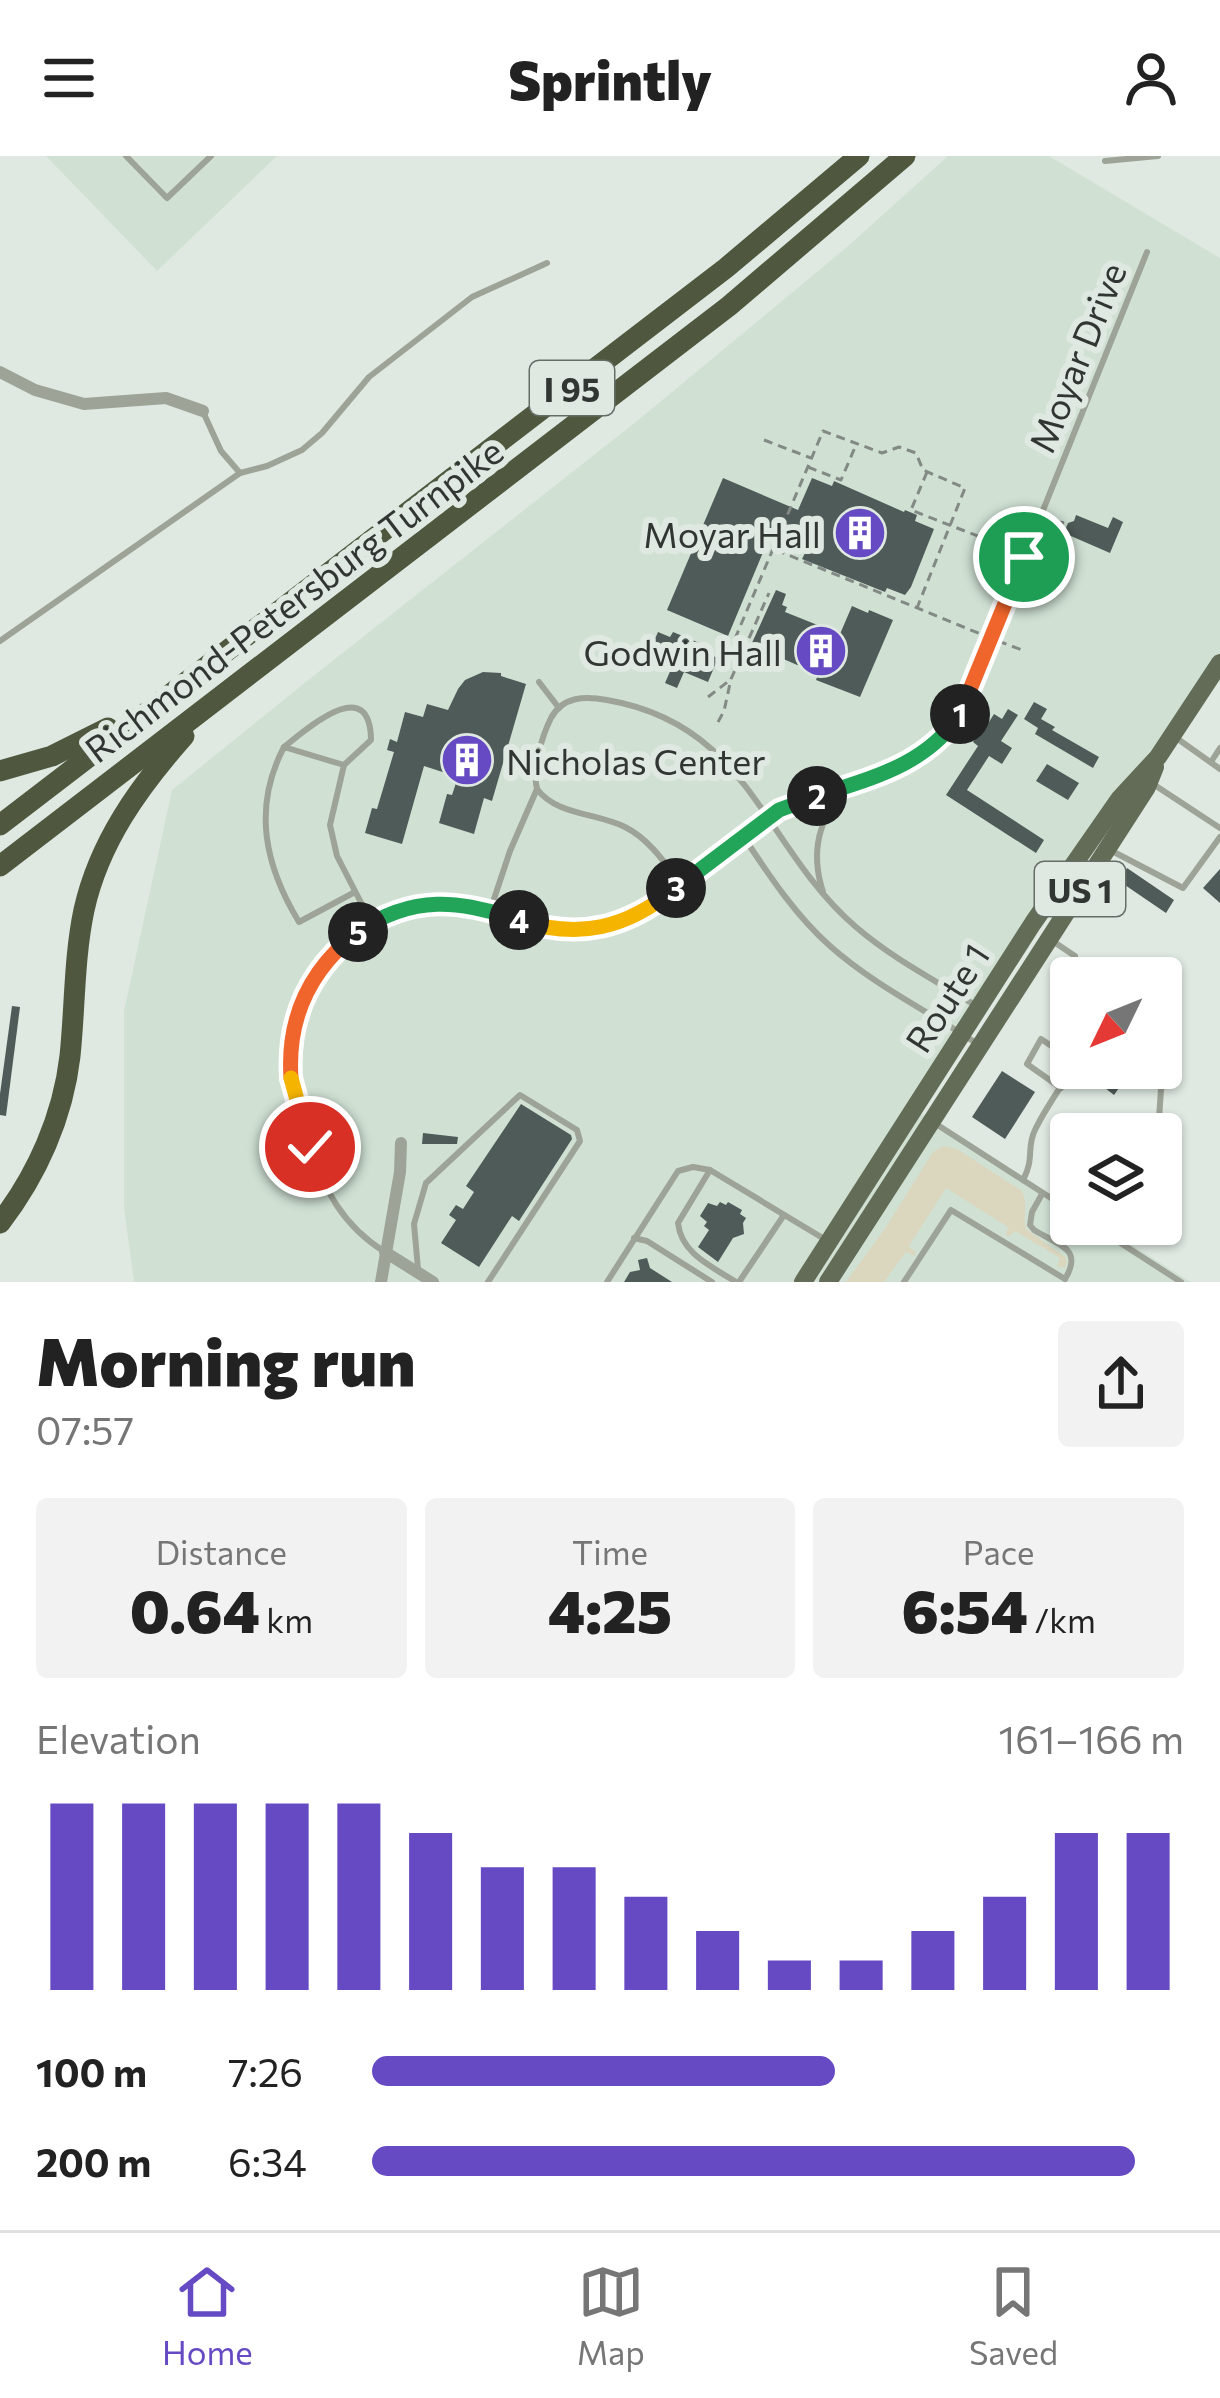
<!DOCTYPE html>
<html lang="en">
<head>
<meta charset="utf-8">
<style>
	body { margin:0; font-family:Commissioner,sans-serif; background:#f2f2f2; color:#222; height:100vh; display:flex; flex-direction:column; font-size:45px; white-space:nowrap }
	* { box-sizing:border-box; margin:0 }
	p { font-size:39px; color:#767676 }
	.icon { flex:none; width:66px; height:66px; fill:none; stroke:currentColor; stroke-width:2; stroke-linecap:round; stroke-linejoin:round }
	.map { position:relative; height:1126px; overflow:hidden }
	.side { display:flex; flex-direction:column; background:#fff; flex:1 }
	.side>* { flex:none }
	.needle { width:78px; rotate:227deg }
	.buttons { position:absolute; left:1050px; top:801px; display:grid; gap:24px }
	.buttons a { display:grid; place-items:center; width:132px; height:132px; border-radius:12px; background:#fff; box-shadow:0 3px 9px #0004; font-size:60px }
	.pin { position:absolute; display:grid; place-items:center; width:102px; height:102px; color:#fff; margin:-51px; border:6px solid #fff; border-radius:50%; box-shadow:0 3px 12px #0007 }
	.km { position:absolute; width:60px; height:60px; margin:-30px; border-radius:50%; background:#222; color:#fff; font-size:33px; line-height:60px; text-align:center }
	.round { display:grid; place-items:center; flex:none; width:126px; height:126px; border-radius:12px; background:#f2f2f2 }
	.headline { display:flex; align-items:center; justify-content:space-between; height:204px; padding:0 36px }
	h1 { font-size:66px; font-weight:800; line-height:90px }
	.metrics { display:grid; grid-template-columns:repeat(3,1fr); gap:18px; height:204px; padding:12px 36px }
	.metrics div { display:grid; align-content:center; border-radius:12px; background:#f2f2f2; text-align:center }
	.metrics b { font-size:60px; font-weight:800 }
	.metrics small { font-size:33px; font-weight:400 }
	.metrics p { font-size:33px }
	.chart { height:336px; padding:24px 36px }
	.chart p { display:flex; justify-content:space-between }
	.chart svg { width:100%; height:216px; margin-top:12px; stroke:#664ac3; stroke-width:6 }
	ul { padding:0 36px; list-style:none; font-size:39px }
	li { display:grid; grid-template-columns:192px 144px 1fr; align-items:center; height:90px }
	li i { height:30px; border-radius:15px; background:#664ac3 }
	header { display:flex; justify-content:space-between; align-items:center; height:156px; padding:0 36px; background:#fff; font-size:54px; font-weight:800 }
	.dock { display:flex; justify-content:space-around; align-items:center; height:168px; border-top:3px solid #e0e0e0; background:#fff; font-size:33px; color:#767676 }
	.dock a { display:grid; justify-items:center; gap:6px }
	.dock .current { color:#664ac3 }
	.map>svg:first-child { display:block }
	.built { fill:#d0e1d4 }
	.green { fill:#dbd6be }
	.building { fill:#4f5b58 }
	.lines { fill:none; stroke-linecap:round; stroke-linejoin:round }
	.path { stroke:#838984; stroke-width:3; stroke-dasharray:9 6; stroke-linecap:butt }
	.lane { stroke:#9ea397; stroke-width:6 }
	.street { stroke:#9ea397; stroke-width:12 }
	.primary { stroke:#636c56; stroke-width:18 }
	.highway { stroke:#4f583f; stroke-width:21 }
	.split-1-casing { stroke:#fff; stroke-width:24 }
	.split-2-casing { stroke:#fff; stroke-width:24 }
	.split-3-casing { stroke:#fff; stroke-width:24 }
	.split-4-casing { stroke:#fff; stroke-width:24 }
	.split-5-casing { stroke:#fff; stroke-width:24 }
	.split-6-casing { stroke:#fff; stroke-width:24 }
	.split-7-casing { stroke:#fff; stroke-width:24 }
	.split-1 { stroke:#f0652b; stroke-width:15 }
	.split-2 { stroke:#22a559; stroke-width:15 }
	.split-3 { stroke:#22a559; stroke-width:15 }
	.split-4 { stroke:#f5b400; stroke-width:15 }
	.split-5 { stroke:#22a559; stroke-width:15 }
	.split-6 { stroke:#f0652b; stroke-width:15 }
	.split-7 { stroke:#f5b400; stroke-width:15 }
	.labels { text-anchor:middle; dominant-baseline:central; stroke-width:12; stroke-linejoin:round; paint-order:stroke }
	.shield { fill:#dfe9e1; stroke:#666c67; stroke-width:3 }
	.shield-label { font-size:33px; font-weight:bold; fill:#323633 }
	.street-label { font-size:36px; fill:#323633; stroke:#dfe9e1 }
	.poi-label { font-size:36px; fill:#323633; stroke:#dfe9e1; text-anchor:end }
</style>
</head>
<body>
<header><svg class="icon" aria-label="menu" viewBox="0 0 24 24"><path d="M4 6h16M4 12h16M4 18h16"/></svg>Sprintly<svg class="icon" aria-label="person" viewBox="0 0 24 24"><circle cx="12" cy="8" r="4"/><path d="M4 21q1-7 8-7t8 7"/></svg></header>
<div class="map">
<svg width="1220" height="1126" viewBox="0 0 1220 1126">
	<rect width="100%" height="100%" fill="#dfe9e1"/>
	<g class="built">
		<polygon points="46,0 277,0 157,115"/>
		<polygon points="948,0 1049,0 1220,102 1220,498 914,953 1071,1051 1071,1068 1098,1068 1191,1126 134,1126 124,1052 124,855 172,634 307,525 637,265 847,91"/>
	</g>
	<path class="green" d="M943,990L957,993L1022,1035C1029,1049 1022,1060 1026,1073L1065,1101L1067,1106L1065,1112L1057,1110L1060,1102L1015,1075L1008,1081L1006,1079L1008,1071L946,1032L909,1090L915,1096V1100L906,1096L884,1126H846L886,1071L933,996Z"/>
	<g class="building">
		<polygon points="723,322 798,354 812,322 832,330 834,325 904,356 905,354 917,359 915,365 934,373 911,431 905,439 887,432 885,436 802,403 805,397 769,382 728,480 667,454"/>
		<polygon points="1076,359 1108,372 1113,361 1123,366 1110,397 1064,377 1068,367 1074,365"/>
		<polygon points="776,434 786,438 782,449 787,451 785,456 840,478 852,450 868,457 869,454 893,464 860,541 816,524 818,518 751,489"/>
		<polygon points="658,476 670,481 673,476 709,491 706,497 718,502 708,526 684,516 677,532 665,527 672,511 647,501"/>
		<polygon points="483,516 501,517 501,520 526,528 492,645 484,642 474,678 439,667 447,638 452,639 458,621 424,610 402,688 365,677 372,652 377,653 394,596 387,594 390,583 397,586 405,556 423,561 427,548 448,554 458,533 465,524"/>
		<polygon points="1034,546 1047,553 1041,563 1055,571 1052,574 1099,601 1093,612 1035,578 1038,572 1024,563"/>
		<polygon points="1008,553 1018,559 1001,585 1012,592 1002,608 989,600 967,634 1044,684 1036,697 946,639 978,590 973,586 987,564 989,566 994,558 1002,563"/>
		<polygon points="1047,608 1079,627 1068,644 1036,625"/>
		<polygon points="1127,712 1174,744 1166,757 1119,725"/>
		<polygon points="1220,713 1220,747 1203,732"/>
		<polygon points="12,850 20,851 6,960 0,959 0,938"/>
		<polygon points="1118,912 1133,912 1114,939 1105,932"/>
		<polygon points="1002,915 1035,936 1005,983 972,961"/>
		<polygon points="521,948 571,979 572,983 519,1065 512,1060 479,1111 441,1087 456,1064 449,1059 456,1049 463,1053 474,1036 466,1030"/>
		<polygon points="423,977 458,981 457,988 422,988"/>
		<polygon points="720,1046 726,1049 728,1046 742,1054 740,1058 746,1062 743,1067 744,1078 733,1082 718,1106 698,1091 709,1074 704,1070 707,1066 700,1060 708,1047 717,1050"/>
		<polygon points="647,1102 650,1112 672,1126 624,1126 630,1116 640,1114 638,1104"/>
	</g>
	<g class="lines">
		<g class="path">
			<polyline points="764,284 811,302"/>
			<polyline points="808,311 841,324 856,289"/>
			<polyline points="927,316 911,354 1016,395"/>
			<polyline points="776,394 983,479"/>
			<polyline points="1036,403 1042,405 1059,366 1066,367"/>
			<polyline points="998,485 1022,494"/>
			<polyline points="746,489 734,485 823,275 882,297 899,291 916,297 923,314 965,332 917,452"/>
			<polyline points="708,541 730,524"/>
			<polyline points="718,566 724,555 731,523 769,437"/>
		</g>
		<g class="lane">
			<polyline points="126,0 167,42 211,0"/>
			<polyline points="1105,5 1158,0"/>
			<polyline points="204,258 221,295 240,317 267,310 302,294 322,277 369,221 472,141 547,107"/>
			<polyline points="0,485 240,317"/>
			<polyline points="539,526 559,552"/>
			<polyline points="1175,581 1220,613"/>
			<path d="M284,591C307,573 370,516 371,584L344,609"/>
			<polyline points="1211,606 1220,592"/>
			<polyline points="1153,628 1220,672"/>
			<path d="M743,680C769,719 795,759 830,790C875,830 930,856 979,889"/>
			<polyline points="1110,694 1183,732 1220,681"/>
			<path d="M680,727C665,707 649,683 625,671C597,657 556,659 537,633C532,613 542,580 551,562C563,540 585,540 607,544C751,569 761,689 856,771C893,803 937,825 978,851"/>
			<path d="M355,736L299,766C265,710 252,652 284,591L344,609L330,669L337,700L372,768"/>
			<path d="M823,736C810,696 818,662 847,633"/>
			<polyline points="491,752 510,695 537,633"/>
			<polyline points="1051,784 1075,800 1054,839"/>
			<polyline points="1061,932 1027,908 1041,883 1071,903"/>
			<polyline points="933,966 1071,1055"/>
			<polyline points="1158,978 1161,933 1174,916"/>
			<path d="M710,1014L678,1067C681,1098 713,1111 736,1126"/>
			<path d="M1023,1024C1035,1002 1026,992 1035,974C1045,953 1060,932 1073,912"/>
			<path d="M1042,1038L1032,1056L1030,1069L1034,1074C1058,1089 1084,1092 1065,1123"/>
			<polyline points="1057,1046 1071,1025"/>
			<polyline points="1091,1068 1181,1126"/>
			<polyline points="634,1082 647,1085 712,1126"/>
			<path d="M385,1096C343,1070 323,1033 309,987C302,967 294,946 291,926C282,853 324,786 391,758C467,725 522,783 596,773C673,762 719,682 786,651C829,630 882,626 922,599C943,584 956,565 967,543L1147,96"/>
			<polyline points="418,1113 414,1068 426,1027 520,939 577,974 580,985 488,1126"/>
			<polyline points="607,1126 678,1015 693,1011 710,1014 826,1084"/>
			<polyline points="739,1126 784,1059"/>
			<polyline points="904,1126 951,1054 1065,1123"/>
		</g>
		<g class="street">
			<polyline points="0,216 35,234 84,248 166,242 203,255"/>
			<polyline points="385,1096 433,1126"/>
			<polyline points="381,1126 400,1016 401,987"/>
		</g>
		<g class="primary">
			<polyline points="803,1126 1033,767 1120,642 1158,601 1220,507"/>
			<polyline points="828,1126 1147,631 1155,611"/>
		</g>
		<g class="highway">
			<polyline points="0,615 52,600 108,572"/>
			<polyline points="0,669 726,112 859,0"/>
			<polyline points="0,710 729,150 905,0"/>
			<path d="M0,1067C37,1019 63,961 70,900C75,852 74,801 84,754C99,686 139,631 184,580"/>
		</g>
	</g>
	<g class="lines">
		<g class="split-1-casing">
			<polyline id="split-1" points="960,558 1024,401"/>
		</g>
		<g class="split-2-casing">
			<path id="split-2" d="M817,640C871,622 927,609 960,558"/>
		</g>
		<g class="split-3-casing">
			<polyline id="split-3" points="676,732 779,654 817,640"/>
		</g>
		<g class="split-4-casing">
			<path id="split-4" d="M519,764C580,784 627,772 676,732"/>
		</g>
		<g class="split-5-casing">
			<path id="split-5" d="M358,776C413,738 460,744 519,764"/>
		</g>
		<g class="split-6-casing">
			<path id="split-6" d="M291,922C287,862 310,813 358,776"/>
		</g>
		<g class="split-7-casing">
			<polyline id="split-7" points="291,922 310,991"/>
		</g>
		<use href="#split-1" class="split-1"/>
		<use href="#split-2" class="split-2"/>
		<use href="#split-3" class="split-3"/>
		<use href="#split-4" class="split-4"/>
		<use href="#split-5" class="split-5"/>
		<use href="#split-6" class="split-6"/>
		<use href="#split-7" class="split-7"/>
	</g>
	<defs>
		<g id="building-disc" transform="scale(2.7)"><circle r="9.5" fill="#664ac3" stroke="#dfe9e1"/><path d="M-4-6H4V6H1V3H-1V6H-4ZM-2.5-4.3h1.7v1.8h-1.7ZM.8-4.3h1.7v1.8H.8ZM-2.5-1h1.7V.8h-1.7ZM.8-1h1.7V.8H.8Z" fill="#fff"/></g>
	</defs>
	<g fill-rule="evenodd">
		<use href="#building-disc" x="860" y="377"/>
		<use href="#building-disc" x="821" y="495"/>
		<use href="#building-disc" x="467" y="604"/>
	</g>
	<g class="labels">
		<g class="shield">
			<rect x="530" y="205" width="84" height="54" rx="9"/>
			<rect x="1035" y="706" width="90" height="54" rx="9"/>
		</g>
		<g class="shield-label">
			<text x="572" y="232">I 95</text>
			<text x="1080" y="733">US 1</text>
		</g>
		<g class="street-label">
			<text transform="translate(1076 201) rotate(-68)">Moyar Drive</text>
			<text transform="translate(293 443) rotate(-37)">Richmond-Petersburg Turnpike</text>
			<text transform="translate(946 841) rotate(-57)">Route 1</text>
		</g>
		<g class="poi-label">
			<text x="821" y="377">Moyar Hall</text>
			<text x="782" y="495">Godwin Hall</text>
			<text x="506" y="604" text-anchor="start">Nicholas Center</text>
		</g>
	</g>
</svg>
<div class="buttons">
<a><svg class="needle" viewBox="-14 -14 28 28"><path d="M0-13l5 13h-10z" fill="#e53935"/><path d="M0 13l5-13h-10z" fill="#767676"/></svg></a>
<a><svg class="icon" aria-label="layers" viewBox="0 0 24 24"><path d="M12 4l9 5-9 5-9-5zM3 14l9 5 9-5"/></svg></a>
</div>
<div class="pin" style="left:1024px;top:401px;background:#1e9e55"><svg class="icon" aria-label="arrive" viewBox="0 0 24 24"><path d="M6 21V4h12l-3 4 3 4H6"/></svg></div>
<div class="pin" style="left:310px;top:991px;background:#d93025"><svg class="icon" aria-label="check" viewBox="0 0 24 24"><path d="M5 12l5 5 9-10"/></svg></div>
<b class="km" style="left:960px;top:558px">1</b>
<b class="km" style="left:817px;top:640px">2</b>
<b class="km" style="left:676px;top:732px">3</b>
<b class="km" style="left:519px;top:764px">4</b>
<b class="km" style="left:358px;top:776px">5</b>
</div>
<section class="side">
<div class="headline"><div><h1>Morning run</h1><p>07:57</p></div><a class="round"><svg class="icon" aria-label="share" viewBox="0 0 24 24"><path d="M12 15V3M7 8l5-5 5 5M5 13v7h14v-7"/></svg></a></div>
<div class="metrics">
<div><p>Distance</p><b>0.64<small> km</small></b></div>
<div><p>Time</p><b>4:25</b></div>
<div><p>Pace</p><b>6:54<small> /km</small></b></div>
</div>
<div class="chart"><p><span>Elevation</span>161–166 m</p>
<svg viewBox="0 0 160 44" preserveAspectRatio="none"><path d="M5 44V6M15 44V6M25 44V6M35 44V6M45 44V6M55 44V12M65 44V19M75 44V19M85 44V25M95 44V32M105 44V38M115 44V38M125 44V32M135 44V25M145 44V12M155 44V12"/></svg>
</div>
<ul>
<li><b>100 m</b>7:26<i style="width:57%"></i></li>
<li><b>200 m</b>6:34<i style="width:94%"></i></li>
</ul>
</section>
<nav class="dock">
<a class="current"><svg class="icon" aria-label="home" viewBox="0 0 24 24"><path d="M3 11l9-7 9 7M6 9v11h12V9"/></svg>Home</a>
<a><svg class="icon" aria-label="map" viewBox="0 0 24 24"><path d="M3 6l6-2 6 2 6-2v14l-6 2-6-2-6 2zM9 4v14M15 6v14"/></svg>Map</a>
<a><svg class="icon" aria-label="saved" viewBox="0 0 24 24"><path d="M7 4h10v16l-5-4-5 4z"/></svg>Saved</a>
</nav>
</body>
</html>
